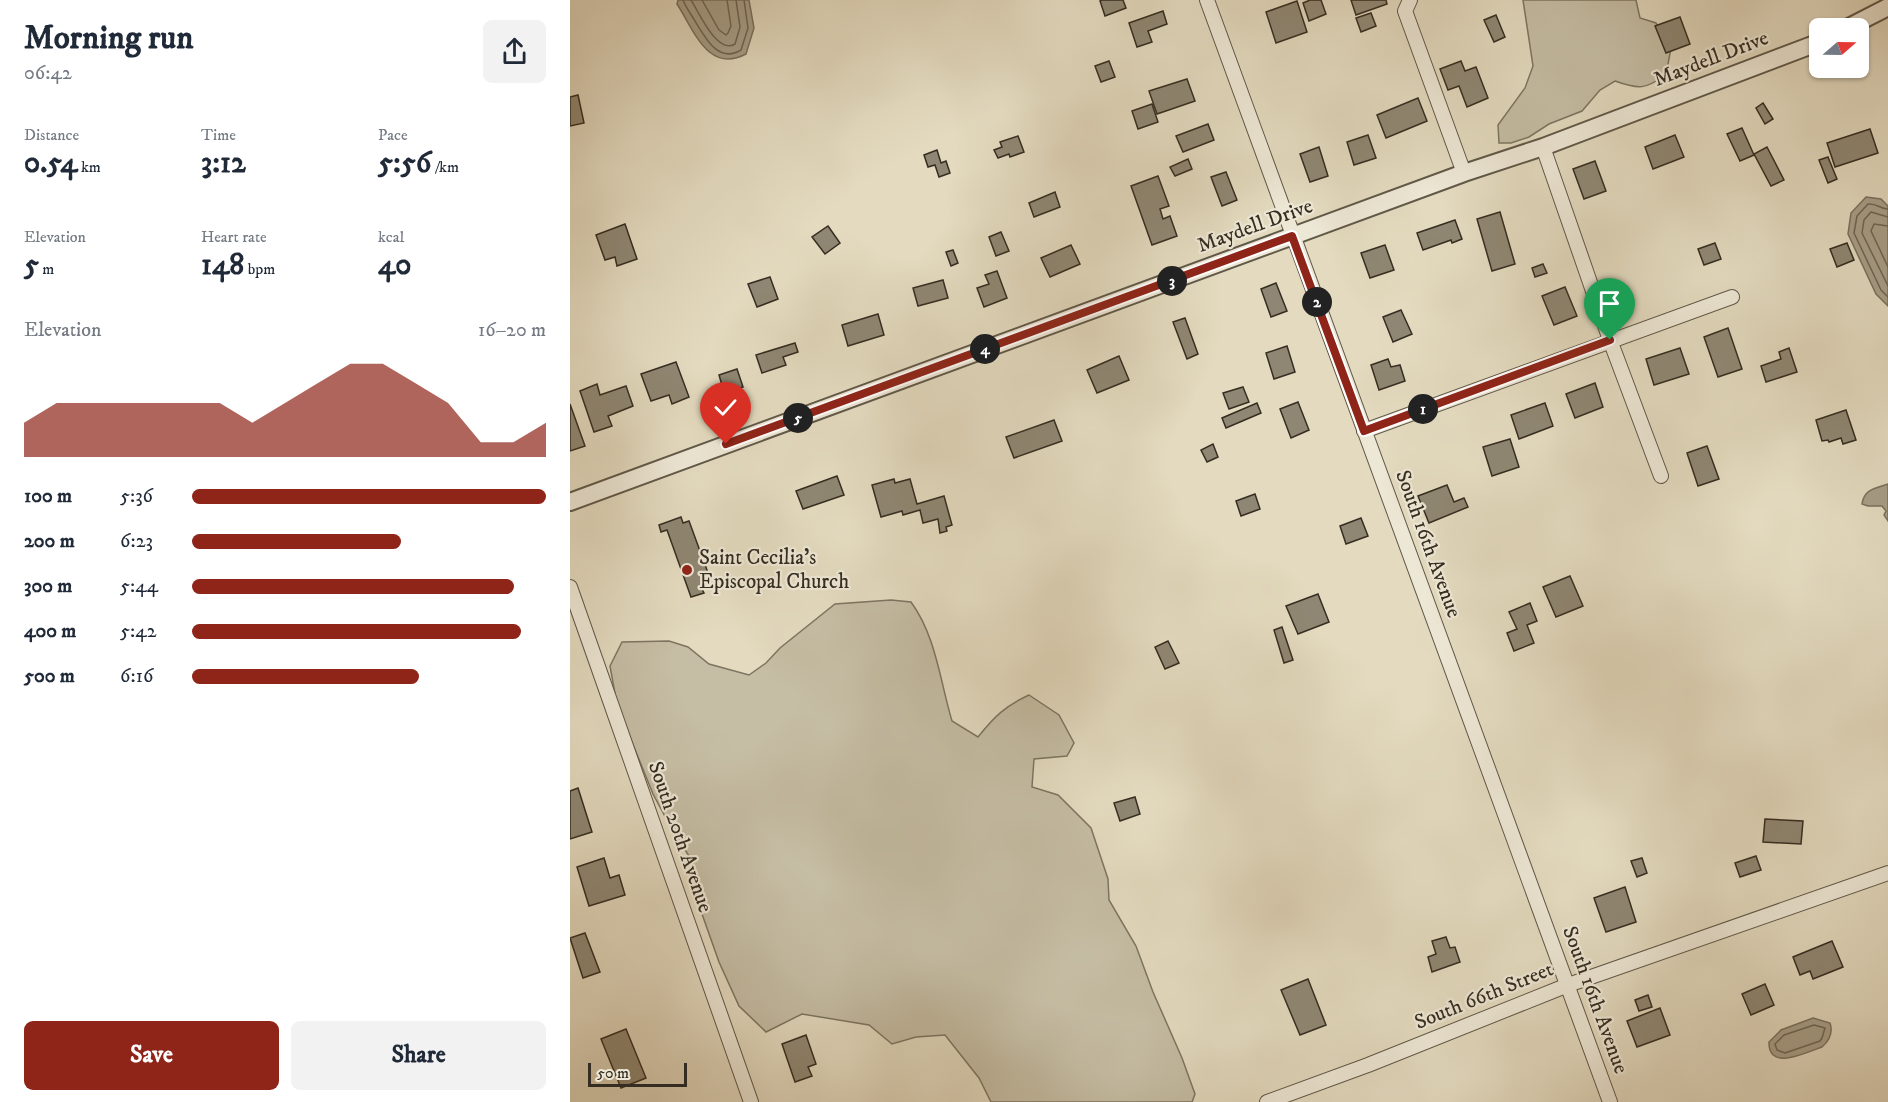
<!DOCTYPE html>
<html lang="en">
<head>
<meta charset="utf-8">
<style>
	body { margin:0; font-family:"IM FELL DW Pica",serif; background:#f2f2f3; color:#1f2937; height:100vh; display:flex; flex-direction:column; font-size:22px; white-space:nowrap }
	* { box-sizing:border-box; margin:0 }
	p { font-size:20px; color:#747a83 }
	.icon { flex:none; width:33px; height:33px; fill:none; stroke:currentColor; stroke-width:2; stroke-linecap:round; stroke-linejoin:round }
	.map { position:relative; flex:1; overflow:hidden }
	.panel { display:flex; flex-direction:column; background:#fff; width:570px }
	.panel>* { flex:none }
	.needle { width:39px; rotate:70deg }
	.fabs { position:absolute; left:1239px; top:18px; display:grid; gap:12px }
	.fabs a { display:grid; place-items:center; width:60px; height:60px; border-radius:9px; background:#fff; box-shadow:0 2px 4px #0004; font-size:30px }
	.scale { position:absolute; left:18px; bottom:15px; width:99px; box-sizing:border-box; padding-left:6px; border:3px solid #352d21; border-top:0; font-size:16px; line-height:21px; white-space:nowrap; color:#352d21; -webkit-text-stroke:4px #ede7d5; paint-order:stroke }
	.pin { position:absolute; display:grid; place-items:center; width:51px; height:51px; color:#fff; margin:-62px -26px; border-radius:50% 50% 50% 0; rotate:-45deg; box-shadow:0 0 6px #0007 }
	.pin .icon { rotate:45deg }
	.km { position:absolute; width:30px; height:30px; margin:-15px; border-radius:50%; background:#222; color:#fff; font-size:16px; line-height:30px; text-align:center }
	.round { display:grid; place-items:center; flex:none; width:63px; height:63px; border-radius:9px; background:#f2f2f3 }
	.overview { display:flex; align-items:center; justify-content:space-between; height:102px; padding:0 24px }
	h1 { font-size:33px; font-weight:800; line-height:45px }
	.stats { display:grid; grid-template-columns:repeat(3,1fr); gap:9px; height:102px; padding:6px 24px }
	.stats div { display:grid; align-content:center }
	.stats b { font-size:30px; font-weight:800 }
	.stats small { font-size:16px; font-weight:400 }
	.stats p { font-size:16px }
	.chart { height:168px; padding:12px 24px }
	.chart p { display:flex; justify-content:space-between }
	.chart svg { width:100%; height:108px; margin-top:6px; fill:#8f2418; opacity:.7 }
	.primary-button { display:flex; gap:12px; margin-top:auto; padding:12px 24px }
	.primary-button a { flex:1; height:69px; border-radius:9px; background:#8f2418; color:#fff; font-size:24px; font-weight:800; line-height:69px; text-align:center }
	.primary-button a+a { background:#f2f2f3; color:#1f2937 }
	ul { padding:0 24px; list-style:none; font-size:20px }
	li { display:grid; grid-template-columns:96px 72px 1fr; align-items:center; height:45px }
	li i { height:15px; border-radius:8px; background:#8f2418 }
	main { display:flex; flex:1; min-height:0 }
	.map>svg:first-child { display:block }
	.green { fill:#c5bda4; stroke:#7d7562; stroke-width:1.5 }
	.water { fill:#a89f89; stroke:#7a715f; stroke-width:1.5 }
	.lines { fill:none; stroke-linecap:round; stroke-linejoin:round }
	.shore { stroke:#6e6655; stroke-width:1.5 }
	.building { fill:#8f8773; stroke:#352d21; stroke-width:1.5 }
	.minor-casing { stroke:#605848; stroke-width:16 }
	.tertiary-casing { stroke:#605848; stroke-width:20 }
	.minor { stroke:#ede7d5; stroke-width:14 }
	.tertiary { stroke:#ede7d5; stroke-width:16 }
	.route-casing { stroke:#fff; stroke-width:12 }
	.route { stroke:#8f2418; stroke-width:8 }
	.poi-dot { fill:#8f2418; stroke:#ede7d5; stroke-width:2 }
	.labels { text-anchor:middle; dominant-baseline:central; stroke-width:4.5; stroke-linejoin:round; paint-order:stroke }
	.street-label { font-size:21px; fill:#352d21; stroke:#ede7d5 }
	.poi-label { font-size:21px; fill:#352d21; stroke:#ede7d5; text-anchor:start }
</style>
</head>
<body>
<main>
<section class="panel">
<div class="overview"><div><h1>Morning run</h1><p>06:42</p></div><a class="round"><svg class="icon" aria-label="share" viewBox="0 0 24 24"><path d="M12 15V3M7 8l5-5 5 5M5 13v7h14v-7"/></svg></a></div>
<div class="stats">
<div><p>Distance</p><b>0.54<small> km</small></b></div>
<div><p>Time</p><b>3:12</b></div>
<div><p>Pace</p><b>5:56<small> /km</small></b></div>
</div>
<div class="stats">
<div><p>Elevation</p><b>5<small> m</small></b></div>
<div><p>Heart rate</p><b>148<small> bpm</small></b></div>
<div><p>kcal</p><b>40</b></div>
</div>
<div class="chart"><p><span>Elevation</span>16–20 m</p>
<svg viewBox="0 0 160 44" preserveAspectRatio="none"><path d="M0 44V30L10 22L20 22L30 22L40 22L50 22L60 22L70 30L80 22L90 14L100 6L110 6L120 14L130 22L140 38L150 38L160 30V44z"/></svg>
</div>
<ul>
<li><b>100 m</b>5:36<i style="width:100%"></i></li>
<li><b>200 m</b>6:23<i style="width:59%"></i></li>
<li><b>300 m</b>5:44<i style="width:91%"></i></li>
<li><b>400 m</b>5:42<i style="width:93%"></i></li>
<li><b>500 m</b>6:16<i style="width:64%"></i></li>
</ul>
<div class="primary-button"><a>Save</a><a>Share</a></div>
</section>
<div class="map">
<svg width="1318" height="1102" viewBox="0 0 1318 1102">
	<rect width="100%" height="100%" fill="#e3dabf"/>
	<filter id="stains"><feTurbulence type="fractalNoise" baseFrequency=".00333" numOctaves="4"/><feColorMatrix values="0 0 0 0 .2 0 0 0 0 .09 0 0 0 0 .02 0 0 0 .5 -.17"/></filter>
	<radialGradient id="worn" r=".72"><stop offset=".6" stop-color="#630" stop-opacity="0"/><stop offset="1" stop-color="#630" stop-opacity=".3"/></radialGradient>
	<g class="green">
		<path d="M953,0H1066L1070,18L1086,23L1101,48L1096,75C1075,89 1070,90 1045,81L1030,90L1012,111L979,124L959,137L941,143H929L928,125L955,88L963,66Z"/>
		<path d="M321,600L341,602C366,636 370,681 382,721L408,737C424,717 435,706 459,695L489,715L504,743L497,756L464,759L462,787L488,795L521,828L538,879L539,900L566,946L583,992L612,1058L625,1094L622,1102H421L409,1078L375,1035L346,1037L322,1044L299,1025L232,1014L196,1032L169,1006L149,962L132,914L123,862L104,833L83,794L47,705L40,666L52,642L99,641L118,647L139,664L179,675L196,663L210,648L265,604Z"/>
	</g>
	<g class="water">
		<path d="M108,0H179L184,28L176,54C138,74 124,30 107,4Z"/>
		<polygon points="1296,197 1311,199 1318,206 1318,306 1306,294 1278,234 1281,213"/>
		<path d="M1318,484V521L1314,515L1316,511L1312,506H1298L1292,504C1294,489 1306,488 1318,484Z"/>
		<path d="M1243,1018L1260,1023C1263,1032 1260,1040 1252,1047C1237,1052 1198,1072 1199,1042L1211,1030Z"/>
	</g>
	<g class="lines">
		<g class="shore">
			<path d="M113,0C116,8 121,14 125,21C135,37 148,64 171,50L178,28L174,0"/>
			<path d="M121,0C129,12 147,55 165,44L170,27L166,0"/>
			<polyline points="132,0 149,30 156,35 158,33 161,26 157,0"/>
			<path d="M1318,209C1310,209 1307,203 1298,204L1287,216L1284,233L1311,290L1318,297"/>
			<polyline points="1318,217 1301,212 1294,220 1292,233 1318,286"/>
			<polyline points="1318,226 1304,224 1301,231 1318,267"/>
			<polygon points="1244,1025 1255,1028 1252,1038 1250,1041 1215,1053 1207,1050 1205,1044 1214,1035"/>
		</g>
	</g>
	<g class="building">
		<polygon points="532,0 553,0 556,8 535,16 530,1"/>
		<polygon points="740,0 751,0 756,14 739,21 733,3"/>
		<polygon points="781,0 816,0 817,4 786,15"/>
		<polygon points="727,1 737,32 706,43 696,12"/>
		<polygon points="593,11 597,24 578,31 582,42 567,47 559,23"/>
		<polygon points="801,13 806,26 791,32 786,18"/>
		<polygon points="926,15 935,37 924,42 914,20"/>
		<polygon points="1110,17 1120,44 1096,53 1085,26"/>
		<polygon points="539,61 545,77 531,82 525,66"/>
		<polygon points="891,61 895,71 906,67 918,98 897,107 889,86 878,90 870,69"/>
		<polygon points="617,79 625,101 587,114 579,91"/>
		<polygon points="8,95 14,123 0,126 0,97"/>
		<polygon points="848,98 857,121 816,138 807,115"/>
		<polygon points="1193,103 1203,119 1195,124 1186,108"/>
		<polygon points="582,104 588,122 568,129 562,111"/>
		<polygon points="638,124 644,140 613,152 606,136"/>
		<polygon points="1172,128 1184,155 1170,161 1157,134"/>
		<polygon points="1300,129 1308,153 1265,167 1257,143"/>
		<polygon points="798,135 806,158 784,165 777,142"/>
		<polygon points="1105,135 1114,157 1083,169 1075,147"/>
		<polygon points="448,136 454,152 440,157 439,154 428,158 424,150 432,147 430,142"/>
		<polygon points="749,147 758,176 740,182 730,154"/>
		<polygon points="1197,147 1214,180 1201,186 1184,154"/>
		<polygon points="367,150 371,163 376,161 380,173 369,177 365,165 358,167 354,155"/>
		<polygon points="1258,157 1267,179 1258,183 1249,160"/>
		<polygon points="618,159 622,169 605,176 600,167"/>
		<polygon points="1025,161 1036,191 1014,199 1003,169"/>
		<polygon points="656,172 667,200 652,206 641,177"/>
		<polygon points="588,176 599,206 590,209 593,219 600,216 607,236 582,245 561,186"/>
		<polygon points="485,192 490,207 464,217 459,203"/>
		<polygon points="930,212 945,264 922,271 907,219"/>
		<polygon points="885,220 892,239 882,243 881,240 853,250 847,233"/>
		<polygon points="55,224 67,259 47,266 45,257 35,260 26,235"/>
		<polygon points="258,226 270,243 255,254 242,237"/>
		<polygon points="431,232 439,251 426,256 419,237"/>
		<polygon points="1145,243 1151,259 1134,265 1128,249"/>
		<polygon points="1277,243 1284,260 1267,267 1260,249"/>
		<polygon points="501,245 510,264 480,277 471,258"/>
		<polygon points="815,245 824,270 800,278 791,253"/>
		<polygon points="383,250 388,263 381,266 376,252"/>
		<polygon points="973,264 977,273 965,277 962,268"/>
		<polygon points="427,271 437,298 414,307 407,288 419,284 415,275"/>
		<polygon points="200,277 208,299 187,307 178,284"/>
		<polygon points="373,280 378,298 348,306 343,288"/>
		<polygon points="706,283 717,311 701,317 691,289"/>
		<polygon points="995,287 1007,316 984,325 972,296"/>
		<polygon points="831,310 842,334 823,342 813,317"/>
		<polygon points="308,314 314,335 278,346 272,325"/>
		<polygon points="615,318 628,354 617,359 603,322"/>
		<polygon points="1158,328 1172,369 1148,377 1134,337"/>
		<polygon points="225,343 228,352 213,357 216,365 192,373 186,355"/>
		<polygon points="717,346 725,372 704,379 696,353"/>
		<polygon points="1110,348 1119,374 1084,385 1076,359"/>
		<polygon points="1219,348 1227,372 1196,382 1191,366 1211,359 1209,352"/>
		<polygon points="549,356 559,380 527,393 517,370"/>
		<polygon points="818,359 821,367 830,365 835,381 809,390 801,365"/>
		<polygon points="106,362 119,397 102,404 99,395 81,401 71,374"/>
		<polygon points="167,369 173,387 154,392 149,375"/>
		<polygon points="1025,383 1033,407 1005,418 996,394"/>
		<polygon points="27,384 30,395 56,386 63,406 38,416 42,426 24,432 10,391"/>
		<polygon points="673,387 679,402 659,409 653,393"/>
		<polygon points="728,402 739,430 721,438 710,409"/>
		<polygon points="687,403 691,413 656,428 652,418"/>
		<polygon points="975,403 983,426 949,439 941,415"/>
		<polygon points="0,404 15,446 0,451"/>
		<polygon points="1276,410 1286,440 1273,444 1271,438 1259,442 1258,440 1252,441 1246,420"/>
		<polygon points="484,420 492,441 444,458 436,437"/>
		<polygon points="940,439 949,467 922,476 913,447"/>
		<polygon points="643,444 648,457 637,462 631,450"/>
		<polygon points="1137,446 1149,479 1128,486 1117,453"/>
		<polygon points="267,476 274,495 233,509 226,491"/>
		<polygon points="324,479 325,483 340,479 347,504 374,496 382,525 376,527 377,531 370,533 368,519 353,523 350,510 333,515 332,511 311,517 302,485"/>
		<polygon points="877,485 884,502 894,498 898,507 859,523 848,496"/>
		<polygon points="685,494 690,509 671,516 666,501"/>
		<polygon points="111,517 113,523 119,521 138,573 135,575 139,586 132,589 134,593 121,597 97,530 91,532 89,525"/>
		<polygon points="791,518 798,536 776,544 770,526"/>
		<polygon points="1000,576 1013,606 986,617 973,587"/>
		<polygon points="748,594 759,622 728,634 716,606"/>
		<polygon points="960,603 967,621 957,625 964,643 944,651 937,633 947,629 939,612"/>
		<polygon points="712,627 723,660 714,663 704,630"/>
		<polygon points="598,641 609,663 595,669 585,647"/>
		<polygon points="8,788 22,832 0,839 0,791"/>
		<polygon points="565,797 570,814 550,821 544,803"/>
		<polygon points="1195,819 1233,821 1231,844 1193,842"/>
		<polygon points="1186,856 1191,870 1170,877 1165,863"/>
		<polygon points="34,858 40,878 49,875 55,895 19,906 7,867"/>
		<polygon points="1072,858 1077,873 1067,877 1061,861"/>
		<polygon points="1055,887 1066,922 1036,932 1024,898"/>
		<polygon points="15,933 30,972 13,978 0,938"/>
		<polygon points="876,937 880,948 885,947 890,962 862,972 858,957 866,954 862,941"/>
		<polygon points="1262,941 1273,967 1243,979 1240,971 1230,975 1223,957"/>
		<polygon points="738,979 756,1025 730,1035 711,990"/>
		<polygon points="1195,984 1204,1005 1181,1015 1172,994"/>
		<polygon points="1078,995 1082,1007 1069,1011 1065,1000"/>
		<polygon points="1090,1008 1100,1035 1067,1047 1057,1021"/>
		<polygon points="56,1029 76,1078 51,1088 31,1039"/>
		<polygon points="236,1035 246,1064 238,1067 242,1076 225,1082 212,1044"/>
	</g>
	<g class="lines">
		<g class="minor-casing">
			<g id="minor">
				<polyline points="637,0 1040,1102"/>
				<polyline points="840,0 835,11 894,173"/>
				<polyline points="973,147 1040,340 1091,476"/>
				<polyline points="794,431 1162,297"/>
				<polyline points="0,587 181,1102"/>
				<polyline points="697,1102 798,1065 998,985 1318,873"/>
			</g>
		</g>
		<g class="tertiary-casing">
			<g id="tertiary">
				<polyline points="1277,28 1318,7"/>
				<polyline points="0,502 894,173 973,147 1250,42"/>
			</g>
		</g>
		<use href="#minor" class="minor"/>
		<use href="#tertiary" class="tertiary"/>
	</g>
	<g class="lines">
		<g class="route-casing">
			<polyline id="route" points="156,444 722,236 794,431 1040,340"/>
		</g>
		<use href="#route" class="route"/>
	</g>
	<circle class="poi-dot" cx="117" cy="570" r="6"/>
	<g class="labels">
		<g class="street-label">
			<text transform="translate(1141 59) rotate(-21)">Maydell Drive</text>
			<text transform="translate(685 226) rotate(-20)">Maydell Drive</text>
			<text transform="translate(858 544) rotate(70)">South 16th Avenue</text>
			<text transform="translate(110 837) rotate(71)">South 20th Avenue</text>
			<text transform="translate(914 996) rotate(-22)">South 66th Street</text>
			<text transform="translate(1025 1000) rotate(70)">South 16th Avenue</text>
		</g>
		<g class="poi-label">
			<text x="129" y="558">Saint Cecilia's<tspan x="129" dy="24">Episcopal Church</tspan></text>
		</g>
	</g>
	<rect width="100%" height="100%" filter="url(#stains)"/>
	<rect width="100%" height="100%" fill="url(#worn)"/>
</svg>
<div class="fabs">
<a><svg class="needle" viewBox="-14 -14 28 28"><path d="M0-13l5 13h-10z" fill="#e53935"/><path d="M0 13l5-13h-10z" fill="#747a83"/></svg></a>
</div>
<div class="scale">50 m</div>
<div class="pin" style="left:1040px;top:340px;background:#1e9e55"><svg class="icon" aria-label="arrive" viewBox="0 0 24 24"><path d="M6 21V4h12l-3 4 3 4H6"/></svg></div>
<div class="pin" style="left:156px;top:444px;background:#d93025"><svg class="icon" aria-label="check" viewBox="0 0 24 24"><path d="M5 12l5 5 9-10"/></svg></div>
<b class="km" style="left:853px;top:409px">1</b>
<b class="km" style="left:747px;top:302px">2</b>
<b class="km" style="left:602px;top:281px">3</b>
<b class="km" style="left:415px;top:349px">4</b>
<b class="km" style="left:228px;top:418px">5</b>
</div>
</main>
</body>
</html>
